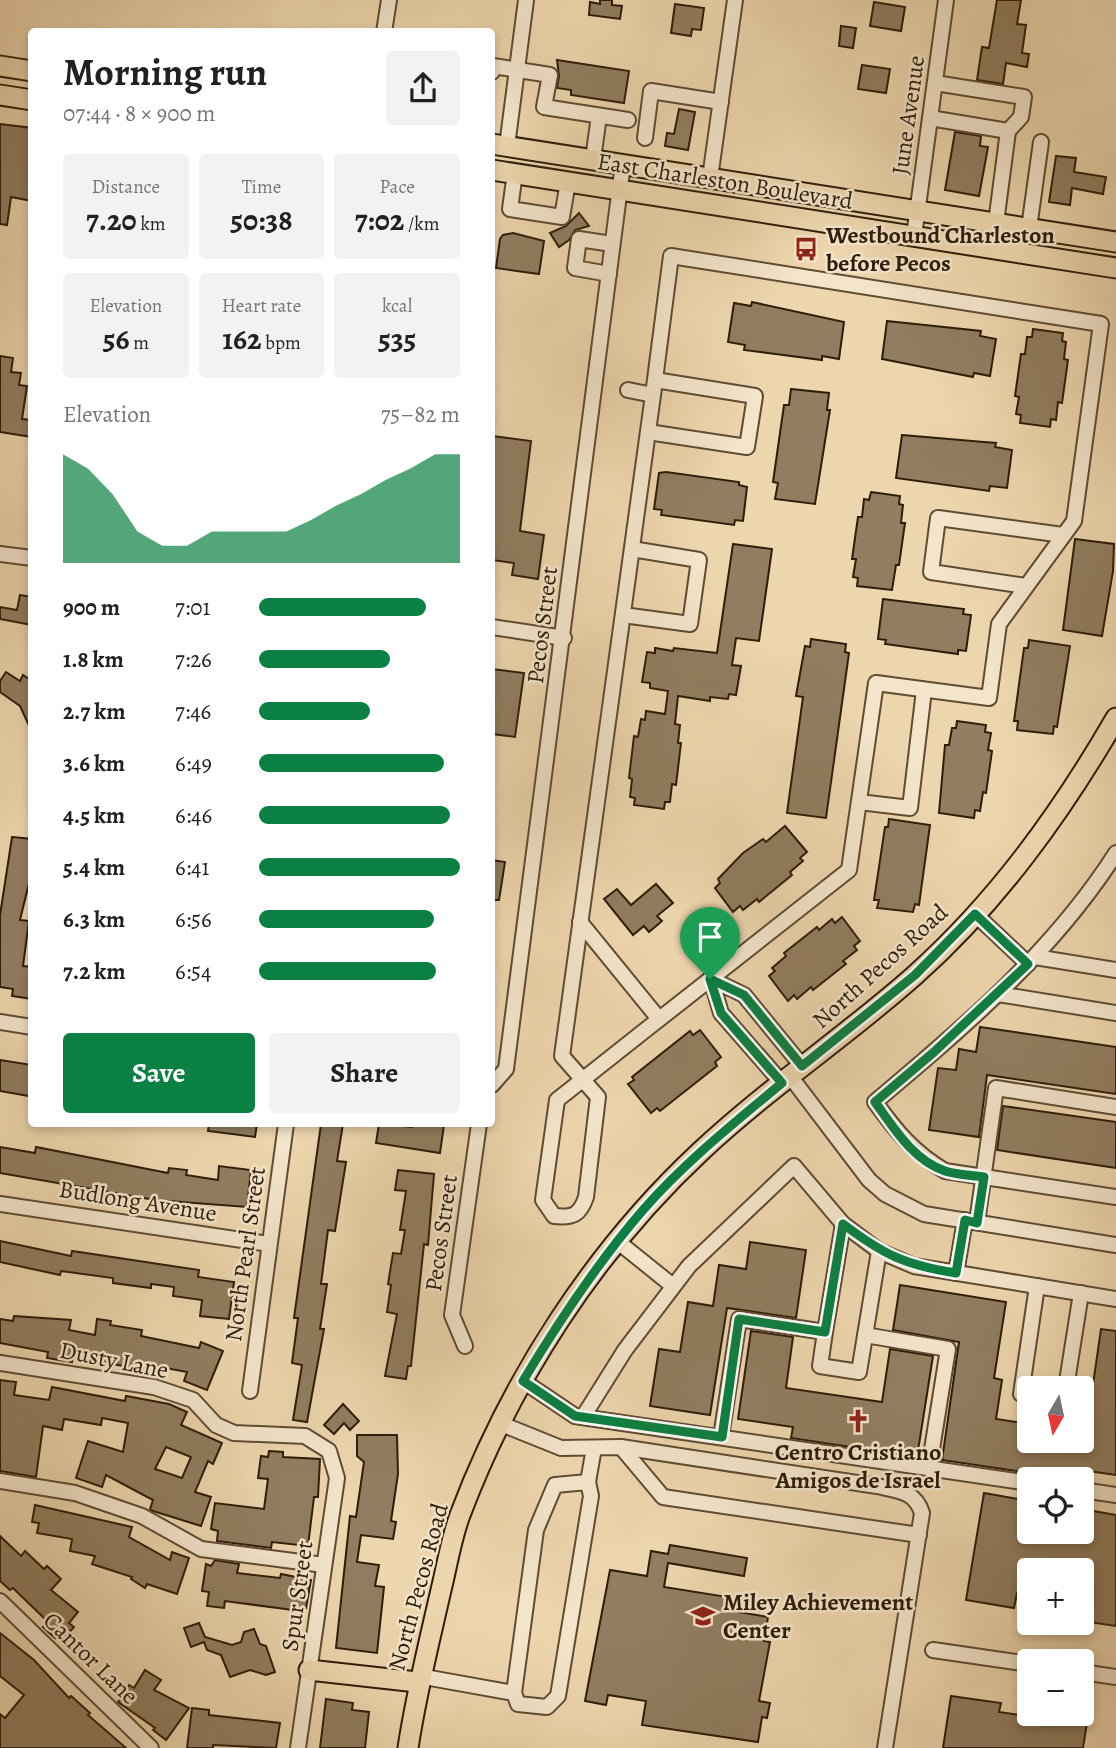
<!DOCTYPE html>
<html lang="en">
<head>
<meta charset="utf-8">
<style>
	body { margin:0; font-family:Alegreya,serif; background:#f2f2f2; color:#202124; height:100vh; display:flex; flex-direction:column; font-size:26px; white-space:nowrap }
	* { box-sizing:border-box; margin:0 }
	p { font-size:23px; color:#757577 }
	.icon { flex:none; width:38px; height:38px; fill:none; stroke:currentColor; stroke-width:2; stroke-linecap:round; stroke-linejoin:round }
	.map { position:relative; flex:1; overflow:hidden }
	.sheet { position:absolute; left:28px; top:28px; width:467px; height:1099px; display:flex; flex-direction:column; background:#fff; border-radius:7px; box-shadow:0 4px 10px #0003 }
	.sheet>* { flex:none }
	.needle { width:46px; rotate:189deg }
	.controls { position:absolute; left:1017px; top:1376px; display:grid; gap:14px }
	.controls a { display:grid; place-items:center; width:77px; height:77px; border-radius:7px; background:#fff; box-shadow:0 4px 10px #0003; font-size:35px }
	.pin { position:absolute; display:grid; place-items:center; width:60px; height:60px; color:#fff; margin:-72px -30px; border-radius:50% 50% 50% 0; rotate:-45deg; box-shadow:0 0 7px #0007 }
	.pin .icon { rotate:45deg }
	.round { display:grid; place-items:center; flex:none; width:74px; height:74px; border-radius:7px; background:#f2f2f2 }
	.head { display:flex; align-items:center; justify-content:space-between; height:119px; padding:0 35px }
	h1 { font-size:38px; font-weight:700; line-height:52px }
	.metrics { display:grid; grid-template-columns:repeat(3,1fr); gap:10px; height:119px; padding:7px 35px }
	.metrics div { display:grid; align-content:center; border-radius:7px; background:#f2f2f2; text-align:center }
	.metrics b { font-size:30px; font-weight:700 }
	.metrics small { font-size:19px; font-weight:400 }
	.metrics p { font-size:19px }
	.chart { height:196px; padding:14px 35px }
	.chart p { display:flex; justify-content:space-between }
	.chart svg { width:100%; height:126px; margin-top:7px; fill:#0b8043; opacity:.7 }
	.action { display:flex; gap:14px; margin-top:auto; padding:14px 35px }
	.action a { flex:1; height:80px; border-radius:7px; background:#0b8043; color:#fff; font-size:28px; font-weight:700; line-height:80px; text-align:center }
	.action a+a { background:#f2f2f2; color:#202124 }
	ul { padding:0 35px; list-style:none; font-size:23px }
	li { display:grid; grid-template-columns:112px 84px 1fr; align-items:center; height:52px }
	li i { height:18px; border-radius:9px; background:#0b8043 }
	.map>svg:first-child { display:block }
	.building { fill:#917d5f; stroke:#2e1d0a; stroke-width:2; fill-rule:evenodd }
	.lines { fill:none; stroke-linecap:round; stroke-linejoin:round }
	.minor-casing { stroke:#5e4b33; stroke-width:18 }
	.major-casing { stroke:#2e1d0a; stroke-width:23 }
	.minor { stroke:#f3e4ca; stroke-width:14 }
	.major { stroke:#edd5ad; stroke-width:19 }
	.route-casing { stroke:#fff; stroke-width:14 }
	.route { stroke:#0b8043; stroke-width:9 }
	.labels { text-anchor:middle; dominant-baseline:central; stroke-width:5; stroke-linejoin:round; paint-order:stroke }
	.street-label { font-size:24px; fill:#2e1d0a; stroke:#f3e4ca }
	.poi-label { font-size:24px; font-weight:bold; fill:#2e1d0a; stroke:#f3e4ca; text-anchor:start }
</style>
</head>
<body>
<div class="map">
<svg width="1116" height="1748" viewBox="0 0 1116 1748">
	<rect width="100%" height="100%" fill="#edd5ad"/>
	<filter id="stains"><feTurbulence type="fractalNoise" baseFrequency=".00286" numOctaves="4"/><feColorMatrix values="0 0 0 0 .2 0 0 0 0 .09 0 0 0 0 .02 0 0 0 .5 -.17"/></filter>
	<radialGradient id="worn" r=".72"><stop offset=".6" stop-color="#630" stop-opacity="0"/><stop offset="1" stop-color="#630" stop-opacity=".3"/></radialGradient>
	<g class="building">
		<polygon points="600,0 612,0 612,5 622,6 620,19 589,15 590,2 600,4"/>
		<polygon points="997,0 1021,0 1017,24 1026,25 1022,53 1029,54 1027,67 1006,63 1003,84 977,80 982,47 989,48"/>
		<polygon points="874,2 905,7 901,31 870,26"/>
		<polygon points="675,4 704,8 701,30 692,29 691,36 671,33"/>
		<polygon points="841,26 856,28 853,48 839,46"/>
		<polygon points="557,60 629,71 624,103 571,95 571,90 557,88 559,76"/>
		<polygon points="862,65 890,69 886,93 858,89"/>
		<polygon points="679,109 695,112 688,150 665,146 667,133 674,134"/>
		<polygon points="0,124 32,128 32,201 11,197 7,225 0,224"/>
		<polygon points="955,132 981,136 980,146 988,147 979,196 945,190"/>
		<polygon points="1056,156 1076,158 1074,172 1106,177 1103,194 1072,188 1070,205 1049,202"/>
		<polygon points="579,213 589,226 575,230 569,240 559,247 550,233 566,226"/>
		<polygon points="513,233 544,241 539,274 496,268 500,239 503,235"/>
		<polygon points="752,302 844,322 839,359 822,356 822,360 744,350 745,345 728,342 734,303 751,306"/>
		<polygon points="887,321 981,331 980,336 996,339 990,376 974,373 973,377 882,359"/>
		<polygon points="1033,329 1063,333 1062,341 1066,342 1064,359 1068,360 1062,403 1058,402 1056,420 1051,419 1050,427 1020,423 1021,415 1016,414 1019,397 1015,396 1021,354 1025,354 1027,337 1032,337"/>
		<polygon points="0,356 13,358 11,372 21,373 19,385 27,386 22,419 32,420 32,437 0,432"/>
		<polygon points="791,389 829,393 827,410 830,410 815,504 775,499 778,483 773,482 784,405 789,405"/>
		<polygon points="902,435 984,442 996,443 995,447 1012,450 1007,488 990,486 989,491 896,478"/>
		<polygon points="492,436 531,441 520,531 544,535 538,579 512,575 514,563 492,560"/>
		<polygon points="666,472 739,482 739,485 747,487 743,521 735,520 734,525 661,515 662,510 654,509 659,473"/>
		<polygon points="871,492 900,496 899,504 903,505 901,523 905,523 899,565 896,565 892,590 857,586 858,578 853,577 856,559 852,559 858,517 862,517 864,499 869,500"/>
		<polygon points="1075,539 1114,544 1113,571 1102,636 1063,630"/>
		<polygon points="733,544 772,549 759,641 736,638 732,665 741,666 736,695 729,694 728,699 710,697 710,701 678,696 675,724 680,725 678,743 681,743 676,785 672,784 670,802 665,802 664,809 634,805 635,798 630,797 632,779 629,778 634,736 638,737 641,719 645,720 646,711 665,714 668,691 650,688 650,683 642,682 647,652 655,653 655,648 673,651 674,648 717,653"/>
		<polygon points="20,595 32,597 32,625 0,619 0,607 17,610"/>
		<polygon points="883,599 964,609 963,614 971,615 966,651 958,650 958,654 885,644 886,640 878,639"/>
		<polygon points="811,639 846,644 845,652 849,653 826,818 787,813 803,697 796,696 805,646 810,647"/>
		<polygon points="1029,640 1070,646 1057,727 1054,726 1053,734 1017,730 1018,721 1014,721 1024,648 1028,648"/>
		<polygon points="492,669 524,673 515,737 492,734"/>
		<polygon points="6,672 20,681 23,675 32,681 32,732 20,706 0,692 0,681"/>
		<polygon points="957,721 986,725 985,732 991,733 988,750 992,751 986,793 983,792 980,811 975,810 974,818 939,813 945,745 949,745 952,728 956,728"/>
		<polygon points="889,819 930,825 919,905 915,904 913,912 877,908 879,900 874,900 885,827 888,827"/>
		<polygon points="785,826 807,852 800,858 803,861 790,872 792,875 759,902 757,899 743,910 740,906 733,912 715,888 720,883 718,879 743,853 763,839 766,842"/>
		<polygon points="12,837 32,839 32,871 20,920 29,921 23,966 32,967 32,999 12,996 13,989 0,987 0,915"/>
		<polygon points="492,860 505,862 499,900 492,900"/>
		<polygon points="656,884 673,903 657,916 662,921 649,932 644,926 633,935 604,899 617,889 631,905"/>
		<polygon points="842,917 860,941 854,946 857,950 843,961 846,964 813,990 811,987 797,999 794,995 788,1001 769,976 775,971 772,968 786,956 784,953 817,927 819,930 832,919 835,923"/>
		<polygon points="980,1027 1116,1047 1116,1094 987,1075 979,1137 929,1130 938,1068 956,1070 959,1049 976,1052"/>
		<polygon points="700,1030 721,1057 715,1062 717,1066 660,1111 657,1108 651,1113 628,1084 634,1080 632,1077 690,1031 693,1035"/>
		<polygon points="0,1060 32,1065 29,1096 0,1091"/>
		<polygon points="1003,1106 1116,1122 1116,1168 997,1150"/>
		<polygon points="209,1124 257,1124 255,1137 208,1131"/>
		<polygon points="321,1124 343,1124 337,1161 346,1162 335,1231 328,1230 321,1284 327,1284 320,1329 324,1329 307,1422 293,1420 302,1365 292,1363 298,1318 294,1318"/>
		<polygon points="379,1124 412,1127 413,1124 444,1125 440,1153 376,1143"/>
		<polygon points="0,1147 35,1153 36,1147 168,1173 169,1168 187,1170 186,1175 218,1180 219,1166 251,1170 247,1207 155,1200 0,1173"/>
		<polygon points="398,1170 434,1174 428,1245 424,1244 411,1366 408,1366 406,1379 385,1376 397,1314 387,1312 391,1285 388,1284 393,1253 401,1254 405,1230 400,1230 406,1191 395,1190"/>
		<polygon points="0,1241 71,1256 72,1251 199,1270 198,1277 234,1282 229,1319 200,1316 202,1300 173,1296 174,1287 151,1284 151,1288 113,1283 113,1278 61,1271 60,1275 0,1262"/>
		<polygon points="750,1242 806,1250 796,1318 727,1308 710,1415 650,1406 659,1349 680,1352 688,1302 713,1306 719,1265 746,1269"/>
		<polygon points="900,1285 1006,1302 994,1378 1002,1380 996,1419 1029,1424 1029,1440 1085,1440 1101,1329 1116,1331 1116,1475 1067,1468 1066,1479 1045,1479 1030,1473 942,1460 959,1342 893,1330"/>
		<polygon points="14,1316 71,1320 69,1330 95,1335 97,1319 111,1321 110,1325 142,1330 141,1336 199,1348 201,1342 223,1351 207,1390 184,1381 187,1372 144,1364 143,1370 73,1356 72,1362 47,1358 48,1352 0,1343 0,1319 13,1321"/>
		<polygon points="751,1331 793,1337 786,1388 882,1402 890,1349 933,1356 917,1457 791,1438 793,1427 738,1419"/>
		<path d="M0,1380L16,1382L14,1395L49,1400L52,1387L125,1401L126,1396L169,1404L187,1412L181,1425L222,1443L213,1464L208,1461L195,1492L211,1497L201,1526L153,1511L150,1509L153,1500L106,1475L102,1487L76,1478L88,1441L123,1452L128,1423L102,1418L101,1425L64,1419L62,1430L43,1426L36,1477L0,1471ZM166,1447L191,1457L182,1478L155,1469Z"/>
		<polygon points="343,1404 359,1421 350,1430 344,1423 334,1434 324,1425"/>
		<polygon points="357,1435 397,1435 398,1474 391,1521 396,1522 393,1539 361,1535 357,1562 379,1565 375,1586 384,1587 377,1653 336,1648 350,1516 356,1517 364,1462 357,1456"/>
		<polygon points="269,1451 283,1452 283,1457 320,1459 318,1497 314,1497 308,1546 272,1542 271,1548 217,1541 218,1531 211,1529 215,1503 264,1509 268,1479 258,1478 261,1456 268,1457"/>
		<polygon points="984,1493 1029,1501 1029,1531 1082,1531 1082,1509 1116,1515 1116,1626 1082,1621 1082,1570 1029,1570 1029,1595 1017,1593 1014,1608 966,1600"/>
		<polygon points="35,1505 132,1527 129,1537 170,1560 172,1552 189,1558 177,1594 147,1584 145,1588 131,1579 132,1577 92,1564 95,1556 70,1551 72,1539 37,1533 39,1523 32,1522"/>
		<polygon points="0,1536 21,1556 25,1551 44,1569 47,1566 61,1579 51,1590 78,1612 69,1623 74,1627 66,1636 60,1632 55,1638 43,1627 47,1621 13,1588 10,1590 0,1581"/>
		<polygon points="670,1545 747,1558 744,1576 668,1563 664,1587 740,1599 738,1612 768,1617 764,1641 770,1642 759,1701 770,1703 767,1718 762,1717 758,1742 642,1725 646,1701 608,1695 606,1705 585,1701 610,1570 647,1576 651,1551 668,1554"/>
		<polygon points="215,1560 239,1564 237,1573 280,1578 281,1574 311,1580 306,1608 301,1607 300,1611 225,1601 224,1608 207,1606 209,1592 202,1591 206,1564 211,1566"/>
		<polygon points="199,1623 205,1637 232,1645 241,1642 244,1632 254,1629 260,1644 266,1646 275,1672 266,1675 250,1670 230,1677 221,1655 207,1650 204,1642 191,1647 184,1628"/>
		<polygon points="0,1633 34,1660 69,1698 71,1696 90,1713 88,1715 126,1748 0,1748 0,1714 5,1718 24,1695 0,1676"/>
		<polygon points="145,1670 161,1680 154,1690 189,1708 166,1740 153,1730 155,1728 118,1702 129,1685 134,1688"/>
		<polygon points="951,1696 1001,1703 999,1712 1048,1719 1048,1713 1088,1716 1083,1748 943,1748"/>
		<polygon points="326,1699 353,1703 352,1710 369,1712 365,1748 320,1748"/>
		<polygon points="192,1708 209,1710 209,1715 280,1723 276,1748 213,1745 213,1748 187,1748"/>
	</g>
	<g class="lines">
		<g class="minor-casing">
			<g id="minor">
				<polyline points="384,32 389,0"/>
				<polyline points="492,72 493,66 550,75 544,107 628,120"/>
				<polyline points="935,83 1024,97 1021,117 1008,131"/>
				<polyline points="930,118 1008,131 996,223"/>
				<polyline points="645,138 651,91 721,102"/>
				<polyline points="507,146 526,0"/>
				<polyline points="593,159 599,116"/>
				<polyline points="515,173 510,209 562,217 568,182"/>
				<polyline points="710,178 735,0"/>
				<polyline points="1029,228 1041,142"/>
				<polyline points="914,236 946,0"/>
				<polyline points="609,274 575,268 579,239 612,244"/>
				<path d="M628,390L653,395L671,256L1101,324L1074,521L999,624L989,698L876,683L849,870C751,947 654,1023 557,1100L543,1200L554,1216C573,1218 580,1215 586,1197L598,1097L562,1056L653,395"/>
				<polyline points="648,432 747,447 755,396 655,380"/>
				<polyline points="0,554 32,558"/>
				<polyline points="1026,586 931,572 938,518 1063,535"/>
				<polyline points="623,615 690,624 699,560 632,549"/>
				<polyline points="492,627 564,638"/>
				<polyline points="859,802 910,808 924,690"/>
				<path d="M1116,853C1053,952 963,1028 875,1102C896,1131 914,1153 945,1171L1116,1197"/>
				<polyline points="975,914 1028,964"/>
				<polyline points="580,922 659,1019"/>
				<polyline points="1035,957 1116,970"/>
				<polyline points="998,994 1116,1013"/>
				<polyline points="0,1022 32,1027"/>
				<polyline points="790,1076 869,1180 885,1194 924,1214 1116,1245"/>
				<polyline points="782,1083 721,1013 711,979 744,995 802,1066"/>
				<polyline points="492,1085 506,1069 623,164"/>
				<polyline points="0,1204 269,1244"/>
				<polyline points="977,1222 996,1088 1116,1107"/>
				<polyline points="617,1241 673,1286"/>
				<polyline points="956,1273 965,1220"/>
				<polyline points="825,1332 843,1224"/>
				<polyline points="865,1335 948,1349 929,1468"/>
				<polyline points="465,1346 452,1315 479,1124"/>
				<polyline points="0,1363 154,1387 193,1400 216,1425 234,1433 305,1436 329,1451 337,1478 298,1748"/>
				<polyline points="523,1381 575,1416 1029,1483"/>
				<polyline points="1066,1388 1081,1293"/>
				<polyline points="250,1391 286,1124"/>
				<polyline points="1029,1395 1021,1394 1037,1286"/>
				<polyline points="583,1417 625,1350 689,1266 794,1166 843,1224 879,1251 914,1266 1116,1299"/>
				<path d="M499,1423L561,1448L621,1447L877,1486C899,1491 915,1491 922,1513L885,1748"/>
				<polyline points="721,1437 739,1319 825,1332 820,1366 859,1372 879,1251"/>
				<polyline points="621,1447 663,1497 919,1535"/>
				<polyline points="0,1481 75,1493 142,1516 201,1549 324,1565"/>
				<polyline points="588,1482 594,1448"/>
				<polyline points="1082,1490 1116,1495"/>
				<polyline points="0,1601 151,1748"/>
				<polyline points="933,1650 1029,1664"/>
				<polyline points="1082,1672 1116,1677"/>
				<polyline points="419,1676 514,1693 536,1530 555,1485 588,1482 591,1496 558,1696 547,1707 518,1704 514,1693"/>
			</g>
		</g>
		<g class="major-casing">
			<g id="major">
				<polyline points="0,66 32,71"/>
				<polyline points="0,95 32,100"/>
				<polyline points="492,144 1116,242"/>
				<polyline points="492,170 1116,268"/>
				<polyline points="309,1670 417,1682"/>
				<path d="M408,1748C416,1694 429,1643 441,1590C447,1566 451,1539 460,1515C511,1380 594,1251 700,1152C767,1089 845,1037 914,976C997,902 1061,813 1116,718"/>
			</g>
		</g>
		<use href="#minor" class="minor"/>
		<use href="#major" class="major"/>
	</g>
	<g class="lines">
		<g class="route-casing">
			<path id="route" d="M975,914L1028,964L934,1052L875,1102C894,1128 913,1160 945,1171C957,1175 971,1175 984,1177L977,1223L965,1220L956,1273C905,1265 884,1255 843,1224L825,1332L739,1319L722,1437L575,1416L523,1381C559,1321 598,1262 643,1210C685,1162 734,1123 782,1083L721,1013L710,979L744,995L802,1066L915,975Z"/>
		</g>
		<use href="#route" class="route"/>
	</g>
	<defs>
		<g id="bus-bare" transform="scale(1.89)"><path d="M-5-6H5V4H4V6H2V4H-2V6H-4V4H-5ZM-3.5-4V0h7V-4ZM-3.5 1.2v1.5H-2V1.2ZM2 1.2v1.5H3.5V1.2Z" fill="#8f2418" stroke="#f3e4ca" stroke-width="2.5" paint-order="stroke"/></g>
		<g id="church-bare" transform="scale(1.89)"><path d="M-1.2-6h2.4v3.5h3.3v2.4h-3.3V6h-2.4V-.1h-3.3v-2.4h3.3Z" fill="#8f2418" stroke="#f3e4ca" stroke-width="2.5" paint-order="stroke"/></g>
		<g id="school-bare" transform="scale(1.89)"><path d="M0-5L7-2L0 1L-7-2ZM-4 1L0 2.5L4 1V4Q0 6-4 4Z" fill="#8f2418" stroke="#f3e4ca" stroke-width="2.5" paint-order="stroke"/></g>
	</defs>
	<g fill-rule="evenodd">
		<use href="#bus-bare" x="806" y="249"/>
		<use href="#church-bare" x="858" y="1421"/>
		<use href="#school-bare" x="703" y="1616"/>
	</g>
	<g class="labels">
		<g class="street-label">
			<text transform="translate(908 115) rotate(-82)">June Avenue</text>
			<text transform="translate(725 181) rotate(9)">East Charleston Boulevard</text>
			<text transform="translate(542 625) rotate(-83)">Pecos Street</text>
			<text transform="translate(880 966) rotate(-42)">North Pecos Road</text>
			<text transform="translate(138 1201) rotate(9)">Budlong Avenue</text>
			<text transform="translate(441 1233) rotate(-82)">Pecos Street</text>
			<text transform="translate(245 1254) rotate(-82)">North Pearl Street</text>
			<text transform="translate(114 1360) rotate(11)">Dusty Lane</text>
			<text transform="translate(418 1587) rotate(-75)">North Pecos Road</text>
			<text transform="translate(297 1596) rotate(-82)">Spur Street</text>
			<text transform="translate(91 1658) rotate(44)">Cantor Lane</text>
		</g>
		<g class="poi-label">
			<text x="826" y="235">Westbound Charleston<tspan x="826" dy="28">before Pecos</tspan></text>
			<text x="858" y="1452" text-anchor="middle">Centro Cristiano<tspan x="858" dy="28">Amigos de Israel</tspan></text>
			<text x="723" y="1602">Miley Achievement<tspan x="723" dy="28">Center</tspan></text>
		</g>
	</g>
	<rect width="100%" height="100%" filter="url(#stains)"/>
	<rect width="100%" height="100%" fill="url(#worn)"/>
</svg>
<div class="controls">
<a><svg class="needle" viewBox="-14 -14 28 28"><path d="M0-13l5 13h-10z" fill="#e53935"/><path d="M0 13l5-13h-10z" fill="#757577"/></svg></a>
<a><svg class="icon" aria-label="locate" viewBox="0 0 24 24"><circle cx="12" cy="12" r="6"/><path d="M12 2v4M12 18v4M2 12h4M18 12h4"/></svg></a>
<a>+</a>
<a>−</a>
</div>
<div class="pin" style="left:710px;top:979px;background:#1e9e55"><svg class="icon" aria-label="arrive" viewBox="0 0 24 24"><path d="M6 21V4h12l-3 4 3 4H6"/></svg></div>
<section class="sheet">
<div class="head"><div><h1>Morning run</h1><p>07:44 · 8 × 900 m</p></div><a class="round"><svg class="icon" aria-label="share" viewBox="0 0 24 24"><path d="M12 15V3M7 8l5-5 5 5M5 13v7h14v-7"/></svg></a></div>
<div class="metrics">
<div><p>Distance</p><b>7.20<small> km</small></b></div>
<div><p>Time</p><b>50:38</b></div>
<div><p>Pace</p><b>7:02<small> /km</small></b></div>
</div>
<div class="metrics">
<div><p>Elevation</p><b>56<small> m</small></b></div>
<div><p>Heart rate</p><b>162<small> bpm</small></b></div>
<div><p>kcal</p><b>535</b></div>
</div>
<div class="chart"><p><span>Elevation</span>75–82 m</p>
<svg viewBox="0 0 160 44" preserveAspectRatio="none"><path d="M0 44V6L10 11L20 20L30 33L40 38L50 38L60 33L70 33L80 33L90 33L100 29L110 24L120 20L130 15L140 11L150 6L160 6V44z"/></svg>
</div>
<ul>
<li><b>900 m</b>7:01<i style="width:83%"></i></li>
<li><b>1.8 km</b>7:26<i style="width:65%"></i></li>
<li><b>2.7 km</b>7:46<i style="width:55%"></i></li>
<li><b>3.6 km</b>6:49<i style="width:92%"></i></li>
<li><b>4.5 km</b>6:46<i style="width:95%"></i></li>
<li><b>5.4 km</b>6:41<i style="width:100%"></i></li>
<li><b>6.3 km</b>6:56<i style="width:87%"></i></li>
<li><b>7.2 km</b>6:54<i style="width:88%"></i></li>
</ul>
<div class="action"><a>Save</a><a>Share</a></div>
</section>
</div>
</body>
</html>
